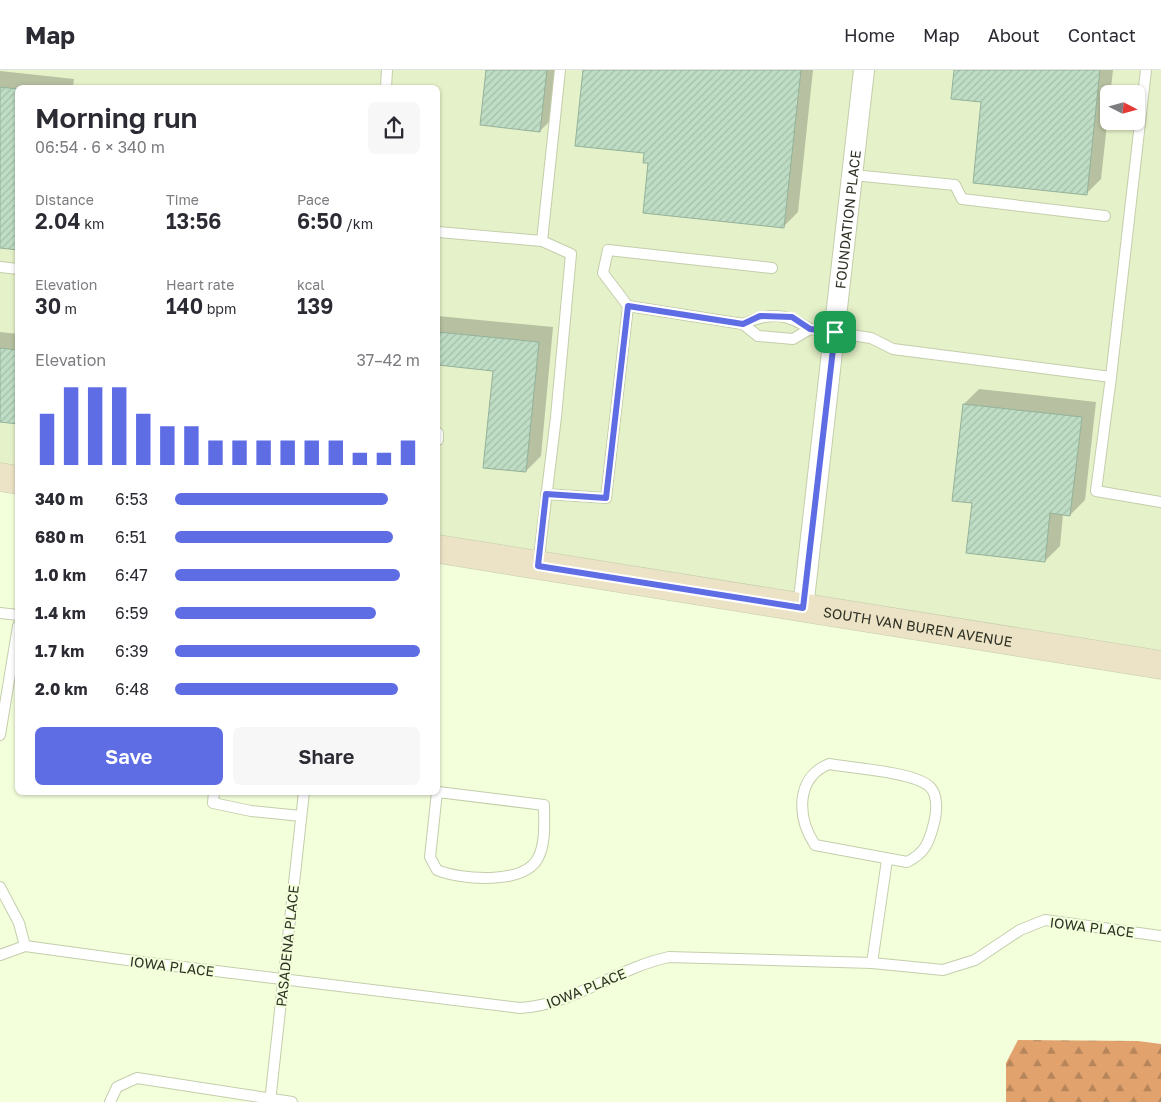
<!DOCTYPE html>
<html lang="en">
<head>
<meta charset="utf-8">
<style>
	body { margin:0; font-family:"Golos Text",sans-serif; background:#f7f7f7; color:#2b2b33; height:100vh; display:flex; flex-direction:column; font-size:19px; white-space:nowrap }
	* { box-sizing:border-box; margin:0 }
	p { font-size:16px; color:#7c7c81 }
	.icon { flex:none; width:28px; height:28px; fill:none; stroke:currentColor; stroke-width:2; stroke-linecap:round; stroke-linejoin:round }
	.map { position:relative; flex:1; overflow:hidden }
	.sheet { position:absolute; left:15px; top:15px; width:425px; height:710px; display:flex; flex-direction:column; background:#fff; border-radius:8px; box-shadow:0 1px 4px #0004 }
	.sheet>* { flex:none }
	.needle { width:32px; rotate:96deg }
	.buttons { position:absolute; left:1100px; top:15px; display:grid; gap:10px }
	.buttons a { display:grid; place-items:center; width:45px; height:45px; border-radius:8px; background:#fff; box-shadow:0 1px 4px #0004; font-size:25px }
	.pin { position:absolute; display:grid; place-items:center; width:42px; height:42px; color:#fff; margin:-21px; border-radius:10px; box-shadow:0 2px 8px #0006 }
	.round { display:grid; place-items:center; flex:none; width:52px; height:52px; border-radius:8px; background:#f7f7f7 }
	.summary { display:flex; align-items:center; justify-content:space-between; height:85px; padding:0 20px }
	h1 { font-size:28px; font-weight:600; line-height:38px }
	.figures { display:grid; grid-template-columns:repeat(3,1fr); gap:8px; height:85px; padding:5px 20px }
	.figures div { display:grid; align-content:center }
	.figures b { font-size:21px; font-weight:600 }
	.figures small { font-size:14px; font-weight:400 }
	.figures p { font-size:14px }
	.chart { height:140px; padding:10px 20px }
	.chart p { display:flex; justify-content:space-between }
	.chart svg { width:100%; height:90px; margin-top:5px; stroke:#5f6de5; stroke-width:6 }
	.button { display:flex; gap:10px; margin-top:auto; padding:10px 20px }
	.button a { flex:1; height:58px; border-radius:8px; background:#5f6de5; color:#fff; font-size:20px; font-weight:600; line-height:58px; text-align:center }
	.button a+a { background:#f7f7f7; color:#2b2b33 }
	ul { padding:0 20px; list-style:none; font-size:16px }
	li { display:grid; grid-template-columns:80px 60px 1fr; align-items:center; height:38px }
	li i { height:12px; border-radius:6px; background:#5f6de5 }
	header { display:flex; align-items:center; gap:30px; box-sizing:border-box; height:70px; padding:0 25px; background:#fff; border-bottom:1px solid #e1e1e2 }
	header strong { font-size:24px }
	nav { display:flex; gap:28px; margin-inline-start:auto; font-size:18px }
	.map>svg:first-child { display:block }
	.built { fill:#e5f1c8; fill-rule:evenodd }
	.forest { fill:url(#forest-firs) }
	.shadow { fill:#0003 }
	.building { fill:url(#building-hatch); stroke:#94b29a }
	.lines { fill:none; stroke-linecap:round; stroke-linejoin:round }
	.service-casing { stroke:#c4ceac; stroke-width:12 }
	.minor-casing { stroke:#c4ceac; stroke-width:22 }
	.secondary-casing { stroke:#c4ceac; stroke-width:29 }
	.service { stroke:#fff; stroke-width:10 }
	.minor { stroke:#fff; stroke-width:20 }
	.secondary { stroke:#ece2c6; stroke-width:28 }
	.route-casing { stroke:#fff; stroke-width:10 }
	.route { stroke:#5f6de5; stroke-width:6 }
	.labels { text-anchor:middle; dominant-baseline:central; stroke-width:4; stroke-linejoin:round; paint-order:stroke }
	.street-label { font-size:14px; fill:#2e3225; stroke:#f3fedb }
</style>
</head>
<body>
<header>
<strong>Map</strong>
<nav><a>Home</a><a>Map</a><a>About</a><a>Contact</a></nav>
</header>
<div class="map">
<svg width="1161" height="1032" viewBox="0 0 1161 1032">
	<defs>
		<pattern id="forest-firs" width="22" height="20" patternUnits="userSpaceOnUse" patternTransform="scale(1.25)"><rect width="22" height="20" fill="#e1a26e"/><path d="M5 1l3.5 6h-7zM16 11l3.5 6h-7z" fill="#b7855a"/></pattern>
		<pattern id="building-hatch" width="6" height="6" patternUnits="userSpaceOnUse" patternTransform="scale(1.25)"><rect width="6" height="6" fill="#beddc4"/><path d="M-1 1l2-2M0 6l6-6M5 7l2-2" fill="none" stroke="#a4bea8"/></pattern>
	</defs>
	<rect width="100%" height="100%" fill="#f3fedb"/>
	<path class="built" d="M0,0H1161V595L438,479V18H18L17,410L0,407ZM1109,24H1136V51H1109Z"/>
	<polygon class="forest" points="1018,970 1138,971 1161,974 1161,1032 1006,1032 1006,993"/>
	<g class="shadow">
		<polygon points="488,0 556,0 551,50 540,61"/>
		<polygon points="584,0 813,0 798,142 783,157 649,92 645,82"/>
		<polygon points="955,0 1113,0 1101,109 1086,124 983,31"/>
		<polygon points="0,1 74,9 73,18 18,18 18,178 0,177"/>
		<polygon points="438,246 553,257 541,386 526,401 495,300 438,294"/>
		<polygon points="0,262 18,264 18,353 0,351"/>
		<polygon points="979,319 1096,332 1085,430 1070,445 1063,444 1060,476 1045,491 973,432 964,334"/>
	</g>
	<g class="building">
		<polygon points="486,0 547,0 540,62 480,55"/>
		<polygon points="583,0 801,0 784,158 643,143 648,93 643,93 644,83 575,76"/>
		<polygon points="954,0 1100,0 1087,125 973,113 981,32 951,29"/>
		<polygon points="0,17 18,19 18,180 0,178"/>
		<polygon points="438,262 539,272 526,402 483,398 493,301 438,295"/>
		<polygon points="0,278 18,280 18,354 0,352"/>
		<polygon points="963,334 1082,347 1070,446 1050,443 1045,492 966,483 972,433 952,431"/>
	</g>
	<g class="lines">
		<g class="service-casing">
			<g id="service">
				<polyline points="386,18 387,0"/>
				<polyline points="853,105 955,115 962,129 1105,146"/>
				<polyline points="438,162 542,171 571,184 556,347 538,495"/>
				<polyline points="542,171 560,0"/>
				<polyline points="0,197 18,199"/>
				<path d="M628,236L743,254L758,266L793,269L810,259C786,243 770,242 743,254"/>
				<polyline points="810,259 871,268 893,279 1111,307 1096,421 1161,432"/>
				<polyline points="1111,307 1146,0"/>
				<polyline points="438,363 438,370"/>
				<polyline points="546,424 606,428 628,236 603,203 608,180 772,198"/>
				<polyline points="0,543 18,545"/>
				<polyline points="0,665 18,556"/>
				<path d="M829,694C851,698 916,702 930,717C938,725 937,742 934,753C929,773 925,783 907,792L815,775C797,748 795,708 829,694Z"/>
				<polyline points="214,722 213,733 251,741 301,746"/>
				<path d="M437,722L430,787L437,800C461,810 524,815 538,788C546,773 544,751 544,735L438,722"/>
				<polyline points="0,817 19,853 25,876"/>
				<path d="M0,885L25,876L142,892L520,938C573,935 617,898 669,887L872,893L943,900L975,890L1020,860L1045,850L1161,866"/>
				<polyline points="872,893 887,790"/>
				<polyline points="110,1032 117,1017 137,1008 292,1032"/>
				<polyline points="270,1032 304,722"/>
			</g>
		</g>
		<g class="minor-casing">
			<g id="minor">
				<path id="s1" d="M803,538L864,0"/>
			</g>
		</g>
		<g class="secondary-casing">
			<g id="secondary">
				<polyline points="0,407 18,410"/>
				<path id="s2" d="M438,479L1161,595"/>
			</g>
		</g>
		<use href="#service" class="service"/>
		<use href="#minor" class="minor"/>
		<use href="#secondary" class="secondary"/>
	</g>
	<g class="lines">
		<g class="route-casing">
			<polygon id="route" points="628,236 743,254 760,246 792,247 810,259 835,262 803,538 538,496 546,424 606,428"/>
		</g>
		<use href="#route" class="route"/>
	</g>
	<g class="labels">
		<g class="street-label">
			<text stroke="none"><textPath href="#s1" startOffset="391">FOUNDATION PLACE</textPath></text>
			<text stroke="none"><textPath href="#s2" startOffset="486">SOUTH VAN BUREN AVENUE</textPath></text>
			<text transform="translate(1092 857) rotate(7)">IOWA PLACE</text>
			<text transform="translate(287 876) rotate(-84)">PASADENA PLACE</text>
			<text transform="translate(172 896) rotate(7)">IOWA PLACE</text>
			<text transform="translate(586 918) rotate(-22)">IOWA PLACE</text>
		</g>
	</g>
</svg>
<div class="buttons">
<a><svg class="needle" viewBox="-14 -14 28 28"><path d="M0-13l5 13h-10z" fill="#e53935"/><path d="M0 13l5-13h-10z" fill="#7c7c81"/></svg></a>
</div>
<div class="pin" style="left:835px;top:262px;background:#1e9e55"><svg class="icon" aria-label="arrive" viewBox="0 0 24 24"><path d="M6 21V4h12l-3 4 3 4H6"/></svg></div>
<section class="sheet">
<div class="summary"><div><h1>Morning run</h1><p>06:54 · 6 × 340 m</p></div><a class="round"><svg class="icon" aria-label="share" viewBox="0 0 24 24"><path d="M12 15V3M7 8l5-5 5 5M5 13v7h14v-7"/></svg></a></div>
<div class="figures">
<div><p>Distance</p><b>2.04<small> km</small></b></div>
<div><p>Time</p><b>13:56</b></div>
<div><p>Pace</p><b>6:50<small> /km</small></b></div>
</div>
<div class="figures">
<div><p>Elevation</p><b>30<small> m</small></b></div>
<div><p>Heart rate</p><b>140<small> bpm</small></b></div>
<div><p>kcal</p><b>139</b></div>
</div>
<div class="chart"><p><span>Elevation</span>37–42 m</p>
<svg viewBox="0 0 160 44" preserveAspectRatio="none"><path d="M5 44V19M15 44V6M25 44V6M35 44V6M45 44V19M55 44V25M65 44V25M75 44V32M85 44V32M95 44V32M105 44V32M115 44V32M125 44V32M135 44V38M145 44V38M155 44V32"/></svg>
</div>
<ul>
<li><b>340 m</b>6:53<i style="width:87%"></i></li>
<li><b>680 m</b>6:51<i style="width:89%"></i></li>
<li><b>1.0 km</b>6:47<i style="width:92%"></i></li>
<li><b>1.4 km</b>6:59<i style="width:82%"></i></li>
<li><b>1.7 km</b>6:39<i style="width:100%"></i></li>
<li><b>2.0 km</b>6:48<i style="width:91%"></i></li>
</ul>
<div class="button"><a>Save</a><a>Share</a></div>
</section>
</div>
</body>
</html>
